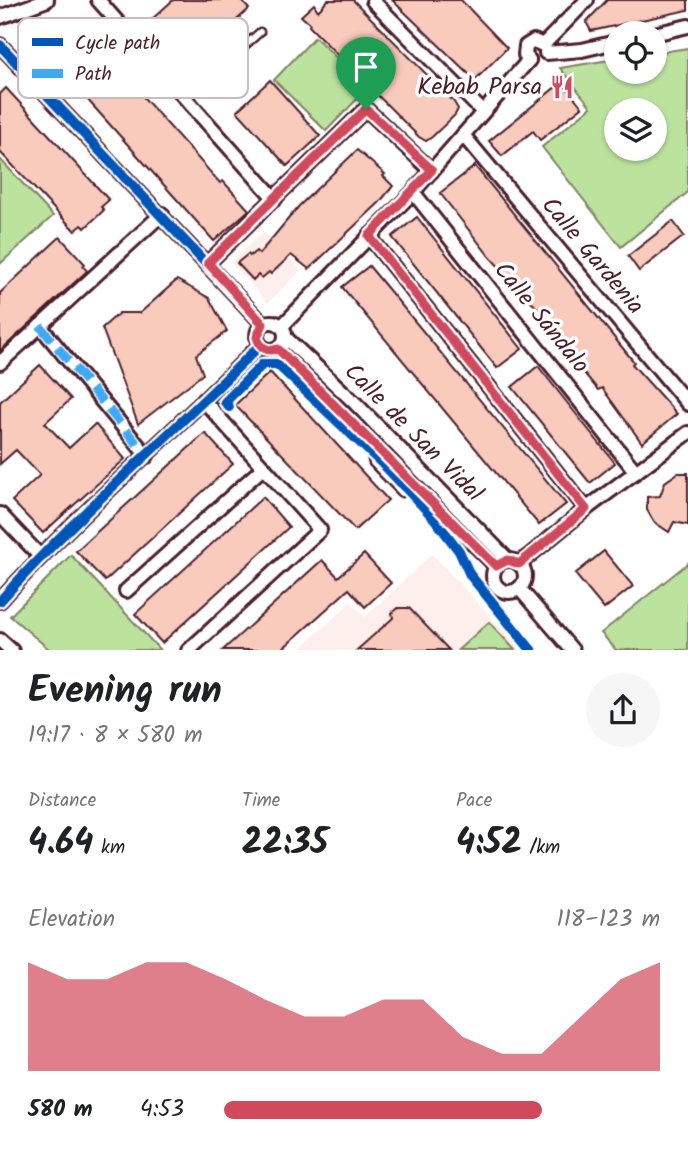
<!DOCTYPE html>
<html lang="en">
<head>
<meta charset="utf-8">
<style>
	body { margin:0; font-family:Kalam,sans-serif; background:#f6f6f6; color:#202124; height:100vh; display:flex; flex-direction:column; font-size:26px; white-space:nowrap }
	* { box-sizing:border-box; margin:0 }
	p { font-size:23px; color:#757577 }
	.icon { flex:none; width:38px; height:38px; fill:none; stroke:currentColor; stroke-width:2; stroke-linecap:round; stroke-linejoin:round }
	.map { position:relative; height:650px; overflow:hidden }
	.details { display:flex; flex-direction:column; background:#fff; flex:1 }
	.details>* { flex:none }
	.fabs { position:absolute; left:604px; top:21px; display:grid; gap:14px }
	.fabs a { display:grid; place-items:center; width:63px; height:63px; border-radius:50%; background:#fff; box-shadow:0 2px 5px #0004; font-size:35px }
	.pin { position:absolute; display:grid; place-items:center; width:60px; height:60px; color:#fff; margin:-72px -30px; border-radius:50% 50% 50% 0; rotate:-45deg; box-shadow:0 0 7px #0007 }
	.pin .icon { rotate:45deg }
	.round { display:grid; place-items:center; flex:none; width:74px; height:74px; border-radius:37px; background:#f6f6f6 }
	.head { display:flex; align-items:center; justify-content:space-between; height:119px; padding:0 28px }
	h1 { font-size:38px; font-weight:700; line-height:52px }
	.figures { display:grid; grid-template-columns:repeat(3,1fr); gap:10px; height:119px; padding:7px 28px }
	.figures div { display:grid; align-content:center }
	.figures b { font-size:35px; font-weight:700 }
	.figures small { font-size:19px; font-weight:400 }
	.figures p { font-size:19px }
	.chart { height:196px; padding:14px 28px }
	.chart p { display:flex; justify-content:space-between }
	.chart svg { width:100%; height:126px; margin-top:7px; fill:#d1495b; opacity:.7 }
	ul { padding:0 28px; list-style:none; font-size:23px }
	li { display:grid; grid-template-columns:112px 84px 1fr; align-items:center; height:52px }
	li i { height:18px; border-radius:9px; background:#d1495b }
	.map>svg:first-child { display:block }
	.built { fill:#fdefeb }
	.green { fill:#bbe39e; stroke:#828164; stroke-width:2; fill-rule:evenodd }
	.building { fill:#f9cbbd; stroke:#4a1f2b; stroke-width:2 }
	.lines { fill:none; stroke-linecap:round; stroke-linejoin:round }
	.lane-casing { stroke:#4a1f2b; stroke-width:11 }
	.street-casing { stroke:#4a1f2b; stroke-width:18 }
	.lane { stroke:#fff; stroke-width:6 }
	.street { stroke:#fff; stroke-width:12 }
	.quiet { stroke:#3fa9f5; stroke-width:9; stroke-dasharray:18 9; stroke-linecap:butt }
	.cycleway-casing { stroke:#fff; stroke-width:15 }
	.cycleway { stroke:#0057b8; stroke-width:10 }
	.route-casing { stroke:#fff; stroke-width:14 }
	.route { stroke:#d1495b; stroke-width:9 }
	.labels { text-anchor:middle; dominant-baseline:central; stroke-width:7; stroke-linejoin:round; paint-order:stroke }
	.poi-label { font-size:24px; fill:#4a1f2b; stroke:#fff; text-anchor:end }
	.street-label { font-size:24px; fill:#4a1f2b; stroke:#fff }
	.key { fill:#fff; stroke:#c9bcbf; stroke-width:2 }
	.key-label { font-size:19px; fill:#4a1f2b }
</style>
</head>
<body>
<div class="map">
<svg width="688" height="651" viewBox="0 0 688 651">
	<rect width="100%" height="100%" fill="#fff"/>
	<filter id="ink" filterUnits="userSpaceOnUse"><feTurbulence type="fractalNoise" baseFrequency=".0143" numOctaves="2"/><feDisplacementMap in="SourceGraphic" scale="14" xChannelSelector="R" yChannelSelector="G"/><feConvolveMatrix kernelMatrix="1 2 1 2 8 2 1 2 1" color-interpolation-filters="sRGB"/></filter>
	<g filter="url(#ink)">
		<g class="built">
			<polygon points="264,232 301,270 268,303 230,262"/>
			<polygon points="432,554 521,650 298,651 351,602 365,617"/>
		</g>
		<g class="green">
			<polygon points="315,37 368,88 326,131 274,80"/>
			<path d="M688,48V192L621,247L542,147L591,107L560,68L616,59V72H654L655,53ZM616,110H654V149H616Z"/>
			<polygon points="0,159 53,216 0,264"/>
			<polygon points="71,555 160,650 50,650 10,616"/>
			<polygon points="688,563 688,650 616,650 601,633"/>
			<polygon points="489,622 515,650 458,650"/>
		</g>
		<g class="building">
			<polygon points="173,0 241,0 249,9 190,62 151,20"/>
			<polygon points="328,0 353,0 454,102 458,109 455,115 432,137 426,141 419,137 309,26 310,24 301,16 314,4 318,11"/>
			<polygon points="392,0 461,0 507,48 475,80"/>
			<polygon points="607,0 688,0 688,10 591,31 586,22"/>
			<polygon points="95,43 220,183 223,181 249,210 214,241 61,70"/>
			<polygon points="270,80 320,136 287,166 237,111"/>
			<polygon points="562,82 582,107 540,140 533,131 502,156 489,141"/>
			<polygon points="6,88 109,200 101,207 104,210 85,228 82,225 75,231 0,152 0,94"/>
			<polygon points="357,150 385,174 383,176 393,186 379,203 309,269 291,255 271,274 269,272 262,278 258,275 253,280 237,263 248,254 250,256 256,251 259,254 299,206"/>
			<polygon points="475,166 634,362 632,364 677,414 642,443 602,388 598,390 556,339 561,334 490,257 440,193"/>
			<polygon points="417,217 522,349 497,368 392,237"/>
			<polygon points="673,221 684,236 639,271 628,256"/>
			<polygon points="60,237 85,264 83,266 87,271 0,351 0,293"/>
			<polygon points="369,266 566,504 539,525 342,287"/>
			<polygon points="177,280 209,298 227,331 196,355 203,374 138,424 102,328 119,313 140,313"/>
			<polygon points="40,365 71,399 45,423 69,448 95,424 125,459 43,533 12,501 40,475 16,450 0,464 0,402"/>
			<polygon points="538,366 615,463 590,483 512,387"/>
			<polygon points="270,372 388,500 355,530 235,405"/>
			<polygon points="205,433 233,464 105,581 76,551"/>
			<polygon points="678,473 688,473 688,525 674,522 669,532 654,522 647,510 647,497 660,496 665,482"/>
			<polygon points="263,497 289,527 162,643 135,614"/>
			<polygon points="604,551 633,586 604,609 575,574"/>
			<polygon points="364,554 391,583 365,607 349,589 281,650 223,650 322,560 338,577"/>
			<polygon points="398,608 409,608 449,650 357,650 393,618 392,613"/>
		</g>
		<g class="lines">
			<g class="lane-casing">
				<g id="lane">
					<polyline points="185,99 260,32"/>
					<polyline points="367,441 373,463 402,493"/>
				</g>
			</g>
			<g class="street-casing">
				<g id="street">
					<polyline points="98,0 275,199"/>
					<polyline points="373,1 483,112"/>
					<polyline points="0,17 47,0"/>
					<polyline points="654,34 688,26"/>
					<polyline points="0,45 263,324"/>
					<polyline points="543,45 587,0"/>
					<polyline points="546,53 582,50 616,42"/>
					<polyline points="529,60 525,55 526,46 534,41 543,45"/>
					<polyline points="463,135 688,404"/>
					<polyline points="413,192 636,472"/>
					<polyline points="369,236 586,509"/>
					<polyline points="208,263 366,109 432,171"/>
					<circle cx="271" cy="336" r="14"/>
					<polyline points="40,326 147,456"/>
					<polyline points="282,326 413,192 529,60"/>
					<polyline points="286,338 355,403 508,560"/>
					<polyline points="278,349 496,566"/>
					<polyline points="0,363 162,214"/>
					<polyline points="0,514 40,556"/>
					<circle cx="509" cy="576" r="16"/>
					<polyline points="519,564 586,509 688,433"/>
					<polyline points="519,588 573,651"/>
					<polyline points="126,591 264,467"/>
					<path d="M0,601C81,510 175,432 260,345"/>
					<polyline points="0,640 12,651"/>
					<polyline points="188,651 320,530 205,402"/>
				</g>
			</g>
			<use href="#lane" class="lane"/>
			<use href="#street" class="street"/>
			<polyline class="quiet" points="40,326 147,456"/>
			<g class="cycleway-casing">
				<g id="cycleway">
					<polyline points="0,45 263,324"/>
					<polyline points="229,407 225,402 263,364 277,364 386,467 434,518 459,551 470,575 532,651"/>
					<path d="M0,601C81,510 175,432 260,345"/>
				</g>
			</g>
			<use href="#cycleway" class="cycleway"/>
		</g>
	</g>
	<g class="lines" filter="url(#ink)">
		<g class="route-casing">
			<path id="route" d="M366,109L432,170L369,236L586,509L519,564L508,560L496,566L278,349C267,352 260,348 257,337L263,324L208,263Z"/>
		</g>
		<use href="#route" class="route"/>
	</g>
	<defs>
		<g id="restaurant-bare" transform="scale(1.89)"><path d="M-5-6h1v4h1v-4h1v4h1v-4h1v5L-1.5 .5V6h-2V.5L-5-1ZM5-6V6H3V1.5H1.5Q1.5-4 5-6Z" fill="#d1495b" stroke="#fff" stroke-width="2.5" paint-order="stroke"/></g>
	</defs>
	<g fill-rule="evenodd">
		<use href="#restaurant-bare" x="562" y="87"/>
	</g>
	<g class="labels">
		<g class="poi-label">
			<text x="542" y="87">Kebab Parsa</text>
		</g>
		<g class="street-label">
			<text transform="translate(592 256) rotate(50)">Calle Gardenia</text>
			<text transform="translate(541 318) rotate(51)">Calle Sándalo</text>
			<text transform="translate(413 433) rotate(45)">Calle de San Vidal</text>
		</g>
	</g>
	<rect x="18" y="18" width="230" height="80" rx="10" class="key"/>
	<rect x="32" y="38" width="31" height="8" fill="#0057b8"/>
	<rect x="32" y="69" width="31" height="9" fill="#3fa9f5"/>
	<g class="key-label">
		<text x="75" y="49">Cycle path</text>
		<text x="75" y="80">Path</text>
	</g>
</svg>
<div class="fabs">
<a><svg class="icon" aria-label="locate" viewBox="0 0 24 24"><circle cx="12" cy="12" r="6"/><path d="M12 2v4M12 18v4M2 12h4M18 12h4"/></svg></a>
<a><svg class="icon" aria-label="layers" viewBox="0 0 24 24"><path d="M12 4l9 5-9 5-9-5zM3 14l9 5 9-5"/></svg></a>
</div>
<div class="pin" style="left:366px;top:109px;background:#1e9e55"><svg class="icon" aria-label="arrive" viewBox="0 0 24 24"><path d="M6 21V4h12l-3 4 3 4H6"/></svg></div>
</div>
<section class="details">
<div class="head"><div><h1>Evening run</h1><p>19:17 · 8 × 580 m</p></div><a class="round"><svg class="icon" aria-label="share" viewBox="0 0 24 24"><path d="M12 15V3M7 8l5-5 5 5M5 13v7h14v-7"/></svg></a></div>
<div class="figures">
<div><p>Distance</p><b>4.64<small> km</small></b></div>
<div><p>Time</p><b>22:35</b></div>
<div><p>Pace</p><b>4:52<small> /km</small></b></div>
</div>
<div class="chart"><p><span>Elevation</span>118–123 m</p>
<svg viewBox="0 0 160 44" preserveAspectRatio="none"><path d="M0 44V6L10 12L20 12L30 6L40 6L50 12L60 19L70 25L80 25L90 19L100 19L110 32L120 38L130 38L140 25L150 12L160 6V44z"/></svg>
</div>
<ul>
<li><b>580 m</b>4:53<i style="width:73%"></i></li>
</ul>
</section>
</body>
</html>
